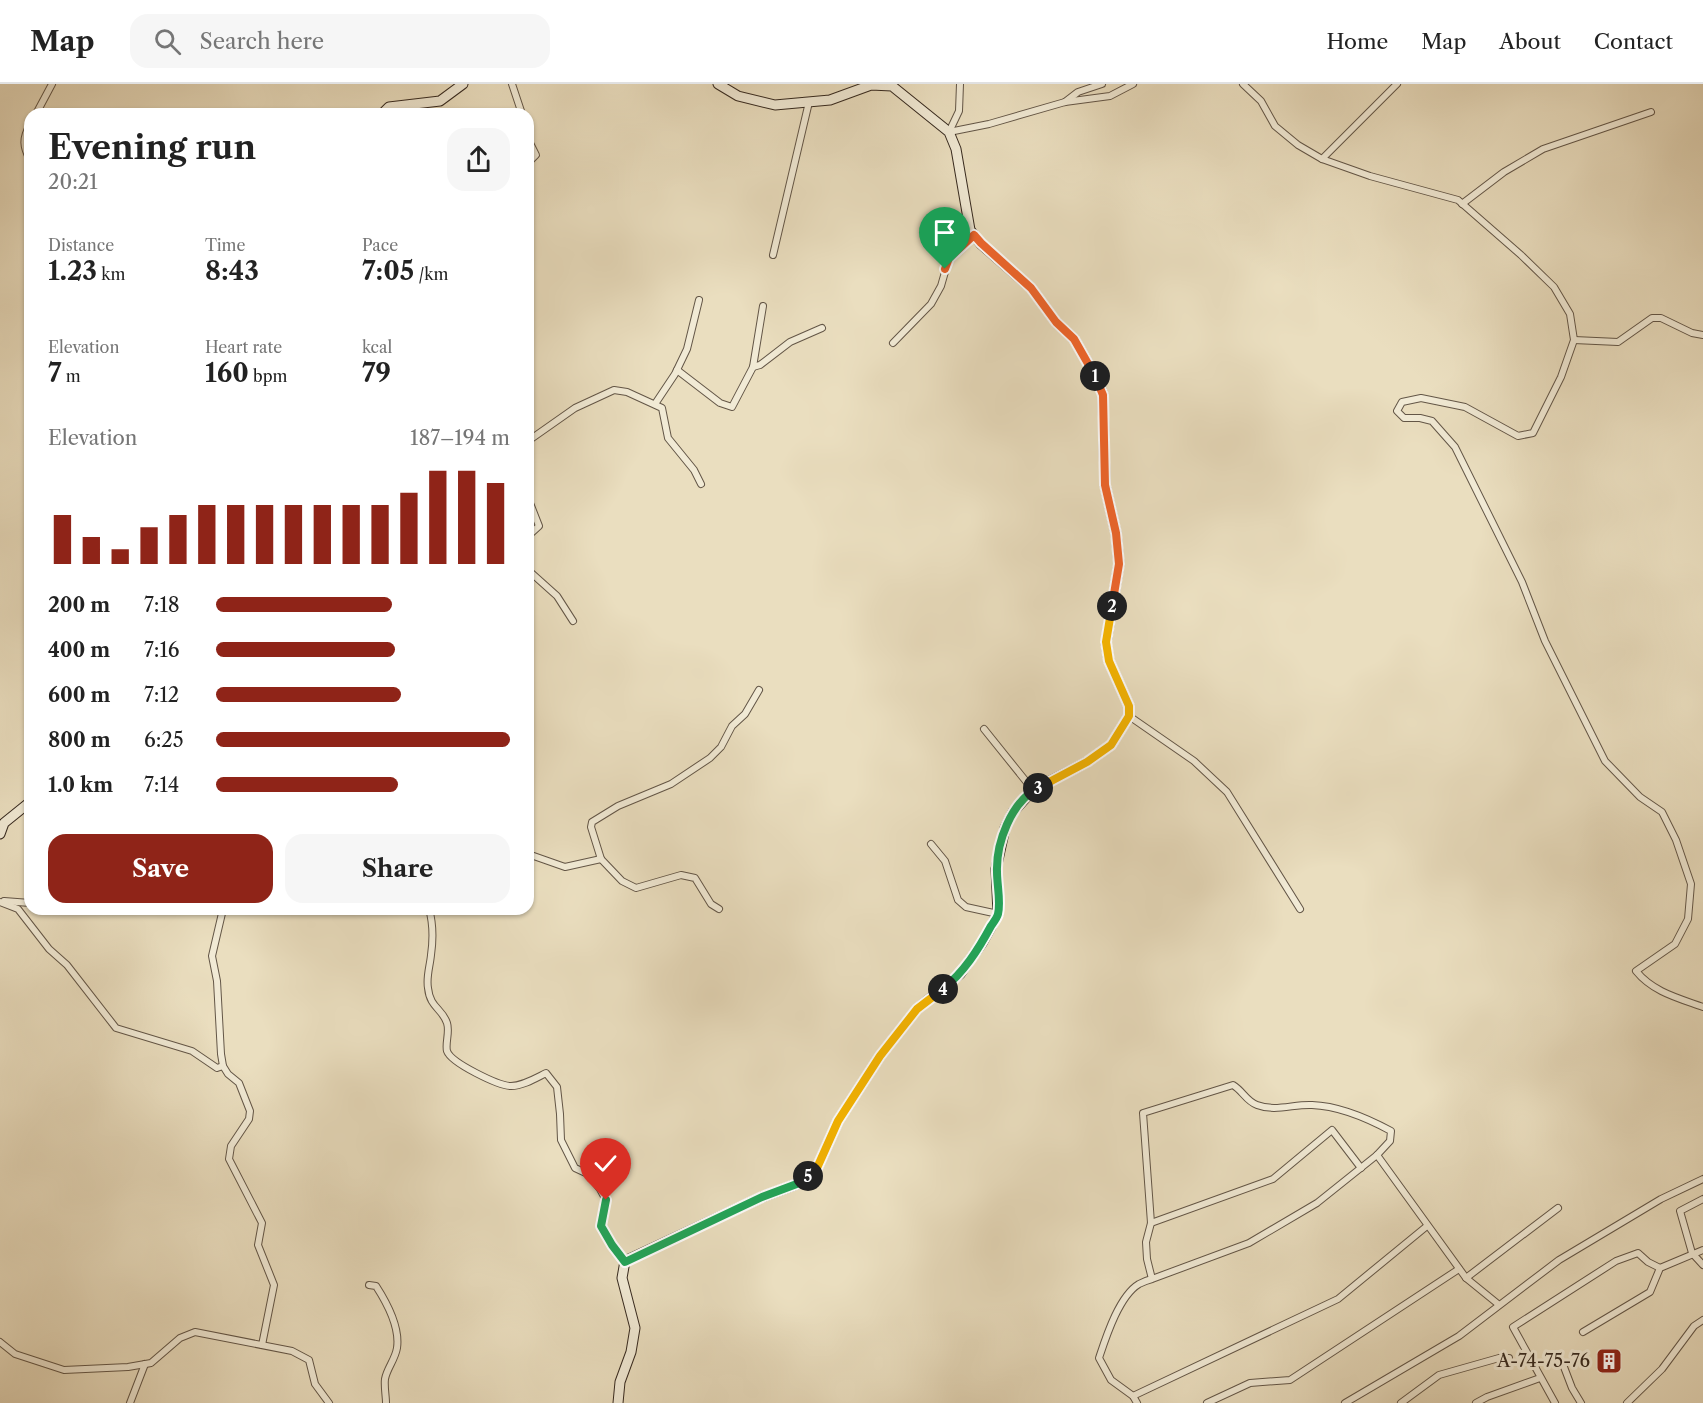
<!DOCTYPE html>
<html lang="en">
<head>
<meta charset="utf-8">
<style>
	body { margin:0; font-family:"Libre Caslon Text",serif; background:#f6f6f6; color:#222; height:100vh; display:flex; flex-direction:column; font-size:22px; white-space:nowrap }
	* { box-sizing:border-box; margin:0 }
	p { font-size:20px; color:#767676 }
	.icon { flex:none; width:33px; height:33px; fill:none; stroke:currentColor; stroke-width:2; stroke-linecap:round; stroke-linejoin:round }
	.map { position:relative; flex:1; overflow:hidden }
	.details { position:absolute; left:24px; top:24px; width:510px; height:807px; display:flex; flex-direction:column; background:#fff; border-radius:18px; box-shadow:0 2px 4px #0004 }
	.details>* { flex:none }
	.pin { position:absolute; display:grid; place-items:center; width:51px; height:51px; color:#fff; margin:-62px -26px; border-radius:50% 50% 50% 0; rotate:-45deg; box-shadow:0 0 6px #0007 }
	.pin .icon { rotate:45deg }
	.km { position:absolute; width:30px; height:30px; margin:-15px; border-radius:50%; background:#222; color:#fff; font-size:16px; line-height:30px; text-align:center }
	.round { display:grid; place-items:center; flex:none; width:63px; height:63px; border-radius:18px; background:#f6f6f6 }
	.overview { display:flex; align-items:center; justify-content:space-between; height:102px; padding:0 24px }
	h1 { font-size:33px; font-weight:700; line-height:45px }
	.metrics { display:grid; grid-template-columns:repeat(3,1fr); gap:9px; height:102px; padding:6px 24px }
	.metrics div { display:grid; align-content:center }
	.metrics b { font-size:26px; font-weight:700 }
	.metrics small { font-size:16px; font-weight:400 }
	.metrics p { font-size:16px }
	.chart { height:168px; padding:12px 24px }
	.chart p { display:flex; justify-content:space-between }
	.chart svg { width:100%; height:108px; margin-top:6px; stroke:#8f2418; stroke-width:6 }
	.button { display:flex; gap:12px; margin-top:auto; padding:12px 24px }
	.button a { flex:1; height:69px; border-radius:18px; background:#8f2418; color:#fff; font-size:24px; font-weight:700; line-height:69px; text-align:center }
	.button a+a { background:#f6f6f6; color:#222 }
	ul { padding:0 24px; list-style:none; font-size:20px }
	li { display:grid; grid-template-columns:96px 72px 1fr; align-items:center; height:45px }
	li i { height:15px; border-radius:8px; background:#8f2418 }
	header { display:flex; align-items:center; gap:36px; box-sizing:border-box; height:84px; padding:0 30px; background:#fff; border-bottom:2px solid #e0e0e0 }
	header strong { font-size:28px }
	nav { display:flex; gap:33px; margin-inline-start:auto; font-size:21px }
	.search { width:420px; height:54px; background:#f6f6f6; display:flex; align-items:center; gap:15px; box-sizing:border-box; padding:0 21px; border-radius:18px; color:#767676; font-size:22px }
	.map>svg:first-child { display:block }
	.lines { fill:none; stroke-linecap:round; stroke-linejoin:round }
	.street-casing { stroke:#635647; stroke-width:8 }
	.secondary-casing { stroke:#36291f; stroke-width:11 }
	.street { stroke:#f1ead5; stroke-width:6 }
	.secondary { stroke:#f1ead5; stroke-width:9 }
	.split-1-casing { stroke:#fff; stroke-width:12 }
	.split-2-casing { stroke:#fff; stroke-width:12 }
	.split-3-casing { stroke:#fff; stroke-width:12 }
	.split-4-casing { stroke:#fff; stroke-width:12 }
	.split-5-casing { stroke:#fff; stroke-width:12 }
	.split-6-casing { stroke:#fff; stroke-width:12 }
	.split-1 { stroke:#f0652b; stroke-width:8 }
	.split-2 { stroke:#f0652b; stroke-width:8 }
	.split-3 { stroke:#f5b400; stroke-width:8 }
	.split-4 { stroke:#22a559; stroke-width:8 }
	.split-5 { stroke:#f5b400; stroke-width:8 }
	.split-6 { stroke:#22a559; stroke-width:8 }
	.labels { text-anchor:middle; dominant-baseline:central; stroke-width:6; stroke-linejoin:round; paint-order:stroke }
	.poi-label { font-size:18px; fill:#36291f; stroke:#f1ead5; text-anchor:end }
</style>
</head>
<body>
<header>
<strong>Map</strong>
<div class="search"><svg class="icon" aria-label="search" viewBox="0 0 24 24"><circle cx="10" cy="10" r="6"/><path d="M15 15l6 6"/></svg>Search here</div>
<nav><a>Home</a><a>Map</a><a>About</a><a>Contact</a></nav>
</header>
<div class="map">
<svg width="1703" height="1319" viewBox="0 0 1703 1319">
	<rect width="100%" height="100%" fill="#eadebf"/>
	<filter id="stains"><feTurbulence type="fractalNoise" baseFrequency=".00333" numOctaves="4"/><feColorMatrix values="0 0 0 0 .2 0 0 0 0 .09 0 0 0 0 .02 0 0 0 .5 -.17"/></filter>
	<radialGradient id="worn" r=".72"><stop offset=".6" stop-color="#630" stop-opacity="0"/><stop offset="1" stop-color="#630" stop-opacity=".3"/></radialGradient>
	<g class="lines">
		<g class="street-casing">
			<g id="street">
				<polyline points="512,0 522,30"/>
				<path d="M1243,0L1261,17L1275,42L1298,61L1322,75L1370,92L1458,116L1521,171L1554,203L1570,230L1574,256L1561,293L1533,349L1518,352L1465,323L1421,314L1402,318L1397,327L1404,334H1420L1432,337L1455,363L1522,498L1545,557L1605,677L1640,713L1662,728L1676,756L1691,800L1688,835L1675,860L1636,887C1653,908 1678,914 1703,923"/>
				<polyline points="1065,18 1078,8 1102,0"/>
				<polyline points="36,30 52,0"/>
				<path d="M30,41C22,54 23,63 30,76"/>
				<polyline points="949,48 989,40 1065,18 1110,12 1133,0"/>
				<polyline points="949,48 959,27 960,0"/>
				<polyline points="528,55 536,71 528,79"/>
				<polyline points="1322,75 1397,0"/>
				<polyline points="1462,120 1504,88 1543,65 1651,28"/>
				<polyline points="773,171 809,18"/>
				<polyline points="1574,256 1618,258 1652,234 1661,234 1692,249 1703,251"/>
				<polyline points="893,259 931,220 941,202 949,174 974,151"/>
				<polyline points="753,283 760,281 790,258 822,244"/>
				<polyline points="677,286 720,319 732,323 753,283 763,222"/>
				<polyline points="655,320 675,290 687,265 699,216"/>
				<polyline points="528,357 575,324 614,306 627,308 662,324 668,354 694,386 701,400"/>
				<polyline points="528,414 539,442 528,452"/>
				<polyline points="528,486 557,512 573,537"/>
				<polyline points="1129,632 1194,677 1227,708 1300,825"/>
				<polyline points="984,645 1033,706"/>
				<polyline points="931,760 945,777 958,816 966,823 998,830"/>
				<polyline points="528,770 565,783 601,775 591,743 592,738 618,722 671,700 710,674 721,663 732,642 745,630 759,606"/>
				<polyline points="601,775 622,797 636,804 681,791 695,794 711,820 719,825"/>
				<polyline points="4,817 30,819"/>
				<polyline points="0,818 18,825 49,865 67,881 116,944 192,967 217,984 223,982"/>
				<polyline points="223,825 212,872 217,897 221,970 223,982 228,990 239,999 250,1027 249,1035 231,1062 229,1075 262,1139 258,1161 274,1201 262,1261"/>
				<path d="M429,825C433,839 433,857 431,871C430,882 426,893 428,904C430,924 442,924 447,939C450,948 445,959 447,967C451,979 499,1002 511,1002C523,1002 536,994 546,989L557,1003L560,1030L561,1056L575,1084L588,1090L600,1105L606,1116L601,1142L612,1161L625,1177"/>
				<polyline points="1377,1071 1466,1194 1498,1220"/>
				<polyline points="1703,1115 1680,1127 1692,1169 1703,1181"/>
				<polyline points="1151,1139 1273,1095 1332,1046 1361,1084"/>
				<polyline points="1466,1194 1558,1124"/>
				<path d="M369,1201L376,1202C387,1219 400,1244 397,1264C395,1276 387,1284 385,1295C384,1302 386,1312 386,1319"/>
				<polyline points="1583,1248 1650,1208 1660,1184 1703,1166"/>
				<polyline points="0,1258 15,1270 64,1286 128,1283 151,1279 180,1254 195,1248 292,1267 309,1276 315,1300 329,1319"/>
				<polyline points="1564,1283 1572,1304 1581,1319"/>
				<polyline points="1133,1312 1338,1215 1427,1142"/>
				<polyline points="130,1319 145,1280"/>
				<path d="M1137,1319L1133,1312L1111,1296L1099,1274C1106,1253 1119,1212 1139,1200C1143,1198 1148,1196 1152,1195L1147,1175L1146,1158L1151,1139L1143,1029L1233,1001C1243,1007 1246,1017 1257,1021C1275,1028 1294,1020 1312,1021C1340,1022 1367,1034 1391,1047L1390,1057L1377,1071L1317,1119L1249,1159L1152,1195"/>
				<polyline points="1207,1319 1250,1299 1290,1296 1459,1185"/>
				<polyline points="1345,1319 1459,1252 1559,1176 1661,1115 1703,1095"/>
				<polyline points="1401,1319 1439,1291 1499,1274 1509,1274"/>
				<polyline points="1476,1319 1487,1313 1540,1294"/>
				<polyline points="1555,1319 1513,1243 1616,1177 1638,1169 1648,1178 1660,1184"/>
				<polyline points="1627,1319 1662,1285 1694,1242 1703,1236"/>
			</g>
		</g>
		<g class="secondary-casing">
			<g id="secondary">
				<polyline points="382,30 389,23 440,17 463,0"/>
				<polyline points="0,750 4,739 30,718"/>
				<polyline points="618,1319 620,1298 631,1268 635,1244 622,1194 625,1177 762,1113 802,1098 817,1084 838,1037 880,972 917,925 960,890 982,859 998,830 996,785 1005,744 1013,728 1033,706 1087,678 1111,661 1129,632 1129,622 1109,577 1106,559 1119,480 1116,449 1105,401 1103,311 1097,295 1074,255 1056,238 1031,204 981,160 970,146 956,65 949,48 892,2 871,1 830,16 775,21 738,12 718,0"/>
			</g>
		</g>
		<use href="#street" class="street"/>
		<use href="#secondary" class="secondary"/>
	</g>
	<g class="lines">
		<g class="split-1-casing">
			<polyline id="split-1" points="945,185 949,174 974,151 981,159 1031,204 1056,238 1074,255 1095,292"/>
		</g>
		<g class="split-2-casing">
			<polyline id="split-2" points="1095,292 1103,311 1105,401 1116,449 1119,480 1112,522"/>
		</g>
		<g class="split-3-casing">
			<polyline id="split-3" points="1038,704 1087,678 1111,661 1129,632 1129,622 1109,577 1106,558 1112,522"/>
		</g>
		<g class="split-4-casing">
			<path id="split-4" d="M943,905C964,888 978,866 991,842C993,839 997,834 998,830C1001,818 997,801 997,788C996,759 1011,718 1038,704"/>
		</g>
		<g class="split-5-casing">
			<polyline id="split-5" points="808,1092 817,1084 838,1037 880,972 917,925 943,905"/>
		</g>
		<g class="split-6-casing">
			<polyline id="split-6" points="606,1116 601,1142 612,1161 625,1178 762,1113 802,1098 808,1092"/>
		</g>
		<use href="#split-1" class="split-1"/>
		<use href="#split-2" class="split-2"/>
		<use href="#split-3" class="split-3"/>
		<use href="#split-4" class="split-4"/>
		<use href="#split-5" class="split-5"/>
		<use href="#split-6" class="split-6"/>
	</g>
	<defs>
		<g id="building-square" transform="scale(1.35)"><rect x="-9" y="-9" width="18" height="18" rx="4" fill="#8f2418" stroke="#f1ead5"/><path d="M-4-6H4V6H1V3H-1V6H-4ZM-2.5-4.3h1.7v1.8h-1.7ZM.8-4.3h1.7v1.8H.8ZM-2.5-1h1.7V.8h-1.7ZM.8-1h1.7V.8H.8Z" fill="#fff"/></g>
	</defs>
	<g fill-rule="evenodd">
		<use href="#building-square" x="1609" y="1277"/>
	</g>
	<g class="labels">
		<g class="poi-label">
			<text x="1590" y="1277">A-74-75-76</text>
		</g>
	</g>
	<rect width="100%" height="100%" filter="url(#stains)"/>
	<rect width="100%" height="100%" fill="url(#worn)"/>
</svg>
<div class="pin" style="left:945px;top:185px;background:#1e9e55"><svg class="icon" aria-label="arrive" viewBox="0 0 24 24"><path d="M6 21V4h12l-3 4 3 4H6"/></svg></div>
<div class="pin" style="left:606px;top:1116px;background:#d93025"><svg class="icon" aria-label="check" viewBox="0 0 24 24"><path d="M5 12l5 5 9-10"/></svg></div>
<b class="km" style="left:1095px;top:292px">1</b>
<b class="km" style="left:1112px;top:522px">2</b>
<b class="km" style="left:1038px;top:704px">3</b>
<b class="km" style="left:943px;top:905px">4</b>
<b class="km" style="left:808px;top:1092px">5</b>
<section class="details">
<div class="overview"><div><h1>Evening run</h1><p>20:21</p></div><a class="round"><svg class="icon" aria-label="share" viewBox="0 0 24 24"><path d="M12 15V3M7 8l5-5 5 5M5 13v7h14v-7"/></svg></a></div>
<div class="metrics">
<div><p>Distance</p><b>1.23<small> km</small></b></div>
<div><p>Time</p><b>8:43</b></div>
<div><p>Pace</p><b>7:05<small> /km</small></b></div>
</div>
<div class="metrics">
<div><p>Elevation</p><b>7<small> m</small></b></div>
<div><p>Heart rate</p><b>160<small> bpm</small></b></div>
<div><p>kcal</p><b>79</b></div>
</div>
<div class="chart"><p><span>Elevation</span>187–194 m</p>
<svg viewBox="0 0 160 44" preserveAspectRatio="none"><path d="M5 44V24M15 44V33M25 44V38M35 44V29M45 44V24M55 44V20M65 44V20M75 44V20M85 44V20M95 44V20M105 44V20M115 44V20M125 44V15M135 44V6M145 44V6M155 44V11"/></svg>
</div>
<ul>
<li><b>200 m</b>7:18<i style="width:60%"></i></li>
<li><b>400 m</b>7:16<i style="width:61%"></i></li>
<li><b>600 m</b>7:12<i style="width:63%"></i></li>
<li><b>800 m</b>6:25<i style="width:100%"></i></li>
<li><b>1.0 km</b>7:14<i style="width:62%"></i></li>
</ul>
<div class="button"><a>Save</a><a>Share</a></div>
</section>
</div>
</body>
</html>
